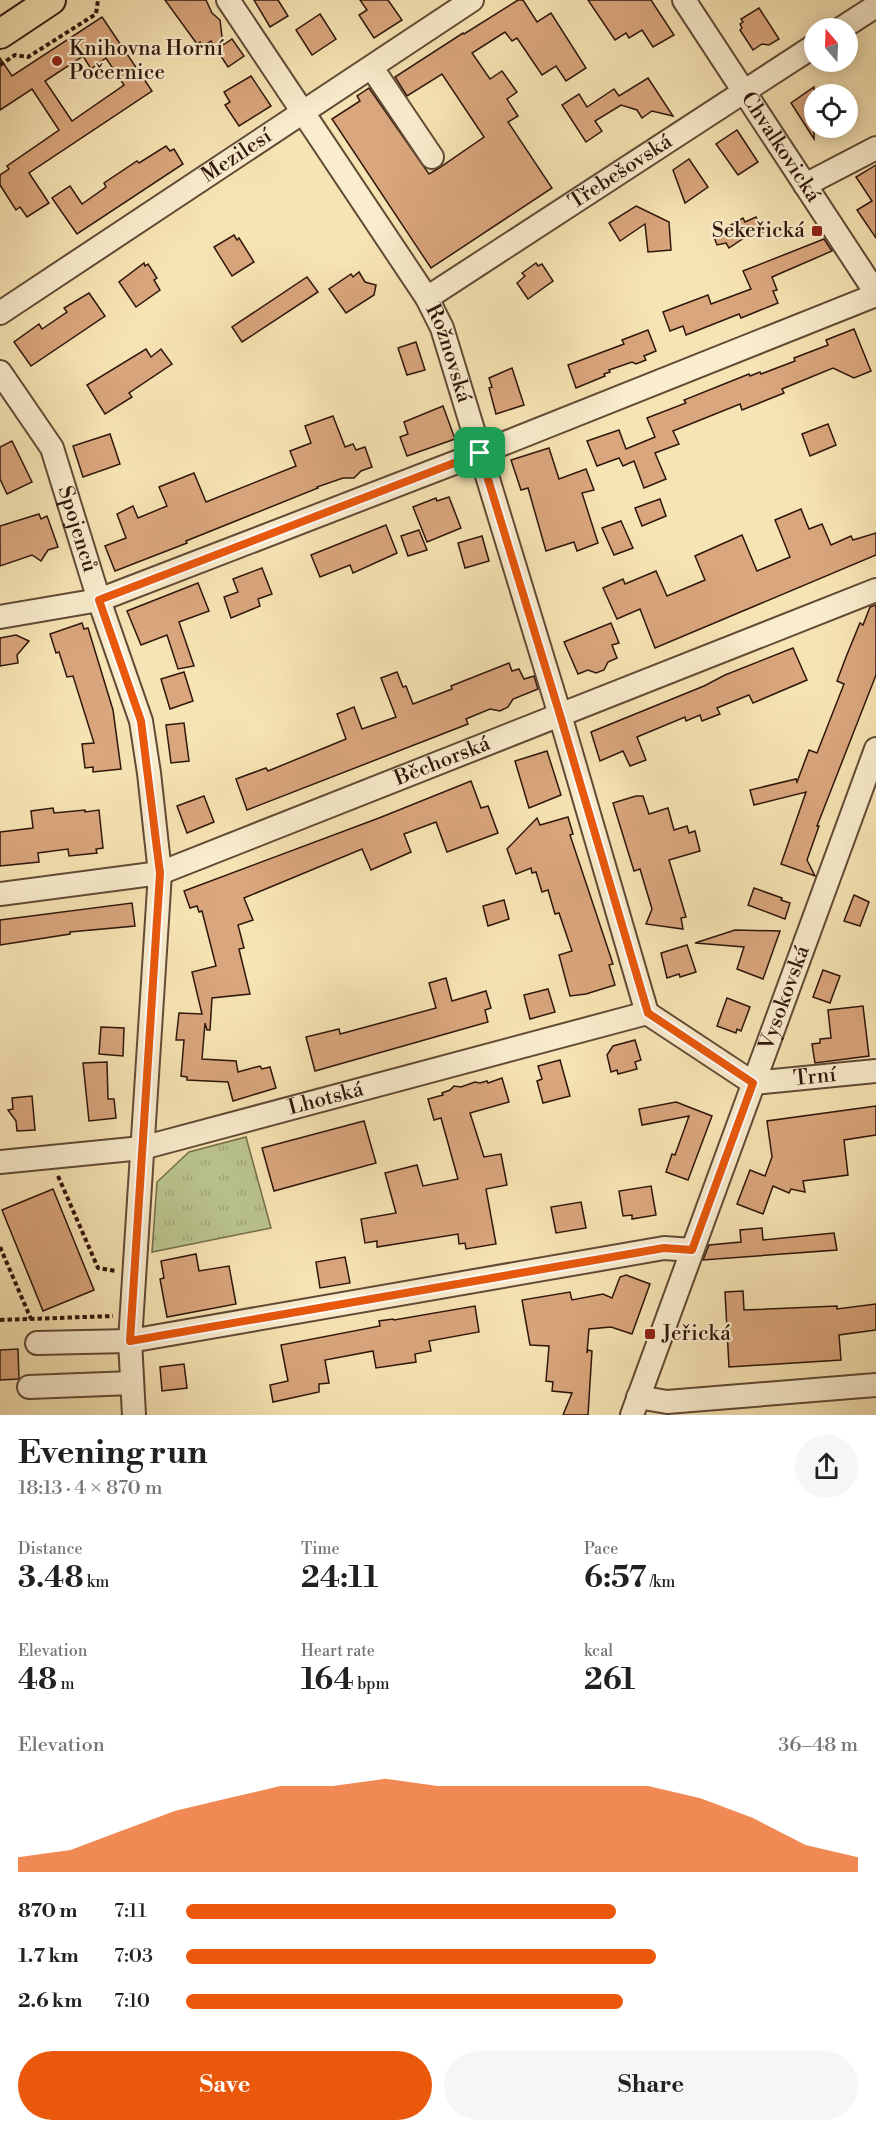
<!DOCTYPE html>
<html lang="en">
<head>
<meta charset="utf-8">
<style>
	body { margin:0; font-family:"Libre Bodoni",serif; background:#f6f6f6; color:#202124; height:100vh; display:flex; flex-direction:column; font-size:22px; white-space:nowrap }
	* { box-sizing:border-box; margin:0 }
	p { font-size:20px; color:#757577 }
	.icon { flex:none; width:33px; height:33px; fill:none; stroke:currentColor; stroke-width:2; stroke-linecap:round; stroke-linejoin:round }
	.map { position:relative; height:1415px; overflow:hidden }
	.side { display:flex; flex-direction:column; background:#fff; flex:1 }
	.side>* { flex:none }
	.needle { width:39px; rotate:341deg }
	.fabs { position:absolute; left:804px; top:18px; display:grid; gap:12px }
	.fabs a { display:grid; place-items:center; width:54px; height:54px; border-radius:50%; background:#fff; box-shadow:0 3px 15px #0003; font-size:30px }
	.pin { position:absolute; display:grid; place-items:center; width:51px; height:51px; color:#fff; margin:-26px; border-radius:12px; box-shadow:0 3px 9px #0006 }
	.round { display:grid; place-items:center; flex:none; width:63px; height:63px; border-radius:32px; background:#f6f6f6 }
	.summary { display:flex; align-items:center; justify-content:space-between; height:102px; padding:0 18px }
	h1 { font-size:33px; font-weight:800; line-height:45px }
	.stats { display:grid; grid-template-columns:repeat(3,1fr); gap:9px; height:102px; padding:6px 18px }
	.stats div { display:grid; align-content:center }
	.stats b { font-size:30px; font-weight:800 }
	.stats small { font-size:16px; font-weight:400 }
	.stats p { font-size:16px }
	.chart { height:168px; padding:12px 18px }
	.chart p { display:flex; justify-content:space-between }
	.chart svg { width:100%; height:108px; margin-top:6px; fill:#ea580c; opacity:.7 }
	.cta { display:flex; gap:12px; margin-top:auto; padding:12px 18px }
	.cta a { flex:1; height:69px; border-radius:36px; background:#ea580c; color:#fff; font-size:24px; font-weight:800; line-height:69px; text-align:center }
	.cta a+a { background:#f6f6f6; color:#202124 }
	ul { padding:0 18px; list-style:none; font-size:20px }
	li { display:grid; grid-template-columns:96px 72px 1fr; align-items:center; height:45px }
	li i { height:15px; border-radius:8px; background:#ea580c }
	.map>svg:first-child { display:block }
	.park { fill:url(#park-tufts); stroke:#756e4c; stroke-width:1.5 }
	.building { fill:#daa67d; stroke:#2f160b; stroke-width:1.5; fill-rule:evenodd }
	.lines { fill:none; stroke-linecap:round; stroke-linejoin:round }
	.minor-casing { stroke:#614a35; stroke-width:26 }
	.major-casing { stroke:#2f160b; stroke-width:32 }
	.path { stroke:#2f160b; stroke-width:4; stroke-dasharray:4.5 3; stroke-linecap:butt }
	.minor { stroke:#faedce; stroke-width:22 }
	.major { stroke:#f7e4b4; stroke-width:28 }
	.route-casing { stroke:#fff; stroke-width:12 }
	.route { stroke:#ea580c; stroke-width:8 }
	.poi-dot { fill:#8f2418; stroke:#faedce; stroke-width:2 }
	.labels { text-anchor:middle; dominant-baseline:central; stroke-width:4.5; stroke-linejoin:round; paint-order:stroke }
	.poi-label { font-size:21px; fill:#2f160b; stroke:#faedce; text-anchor:start }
	.street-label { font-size:21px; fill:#2f160b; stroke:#faedce }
</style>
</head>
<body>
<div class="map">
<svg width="876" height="1415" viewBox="0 0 876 1415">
	<defs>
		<pattern id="park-tufts" width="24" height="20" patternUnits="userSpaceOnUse" patternTransform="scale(1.5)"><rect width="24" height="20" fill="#bbc58e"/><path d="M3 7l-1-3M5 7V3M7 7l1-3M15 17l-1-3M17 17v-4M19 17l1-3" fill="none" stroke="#a1a879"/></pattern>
	</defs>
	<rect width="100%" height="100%" fill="#f7e4b4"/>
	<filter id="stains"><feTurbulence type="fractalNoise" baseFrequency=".00333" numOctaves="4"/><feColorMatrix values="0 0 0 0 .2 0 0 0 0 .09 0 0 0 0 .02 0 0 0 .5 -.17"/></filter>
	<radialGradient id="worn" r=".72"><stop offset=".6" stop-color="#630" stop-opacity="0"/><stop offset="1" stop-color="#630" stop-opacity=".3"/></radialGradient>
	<polygon class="park" points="246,1137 271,1228 152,1252 157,1182 189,1152"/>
	<g class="building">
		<polygon points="165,0 206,0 212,13 220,20 223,45 232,39 244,56 228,67 211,41 203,46 200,42 197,44"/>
		<polygon points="254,0 278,0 288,16 270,27"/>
		<polygon points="360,0 388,0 402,20 374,38 359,15 367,10"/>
		<polygon points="518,0 523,0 537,22 551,13 586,68 566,81 556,66 542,75 517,38 512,41 505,32 472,53 490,79 502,71 517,92 507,99 518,116 508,122 552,188 431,268 332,119 360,101 357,96 369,88 429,174 439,168 484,137 442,74 407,96 395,77 463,33 464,34"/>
		<polygon points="588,0 651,0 674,35 653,47 642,30 629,38 626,33 615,40"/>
		<polygon points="759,8 779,39 769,45 762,44 753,50 740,30 742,28 740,24 743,22 741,19"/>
		<polygon points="320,14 336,39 312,55 296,30"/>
		<path d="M102,17L152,91L29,173L49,203L27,217L20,207L16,210L0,185V175L9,169L7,166L59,130L32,89L0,110V58L12,76ZM83,56L91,69L106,58L124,85L72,121L45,81Z"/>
		<polygon points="251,76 271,106 239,126 225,105 230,102 224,92"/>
		<polygon points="648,78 673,116 652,111 642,118 637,110 621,105 595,121 602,131 586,142 562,105 579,94 587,107 614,89 619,96"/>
		<polygon points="814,87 814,139 791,103"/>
		<polygon points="737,130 758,162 738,175 716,144"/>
		<polygon points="166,146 170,151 174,149 183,164 77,234 52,198 70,186 82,204 106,187 104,183 137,161 139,163"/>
		<polygon points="689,159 708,187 685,203 673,170"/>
		<polygon points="876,165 876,238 857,210 872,201 856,177"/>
		<polygon points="636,206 669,222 671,250 648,252 645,224 620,241 609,223"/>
		<polygon points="756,217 763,232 744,238 729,248 726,243 717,245 714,237 721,234 720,231 743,218 745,222"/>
		<polygon points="234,235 237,240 239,238 254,262 232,276 214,247"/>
		<polygon points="824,239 832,251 772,277 777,290 773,291 778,303 741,318 739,314 686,335 683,326 670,331 663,312 708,295 711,304 751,289 743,271"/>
		<polygon points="144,263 145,266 148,264 157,278 154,280 160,290 136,307 119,282"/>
		<polygon points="536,263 538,266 542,264 553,281 528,299 517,283 525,276 522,273"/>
		<polygon points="359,272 365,282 376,285 374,295 346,313 329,289 351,274 353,277"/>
		<polygon points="307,277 318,292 242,342 232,327"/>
		<polygon points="89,293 105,316 31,366 14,342 39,324 42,329 67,312 64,308"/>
		<polygon points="854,329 871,371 854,378 833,368 782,389 784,393 742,410 740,404 673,431 679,444 655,453 666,479 644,488 634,461 623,466 619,458 597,466 587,441 619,430 626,449 655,437 647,418 686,403 684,400 749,374 750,376 760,372 761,374 795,361 794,358 828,345 826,340"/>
		<polygon points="648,330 656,351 644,356 646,360 636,364 632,362 609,370 610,372 604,374 605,376 576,388 568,365 624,344 622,340"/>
		<polygon points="416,342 425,370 407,375 398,348"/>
		<polygon points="146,349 151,357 161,349 172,364 129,393 132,397 105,414 87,385"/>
		<polygon points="512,368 524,405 496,414 489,388 492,387 489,378"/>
		<polygon points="443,406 455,439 407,456 400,437 408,434 404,422"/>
		<polygon points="333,416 345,447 353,444 356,450 365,447 372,467 361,471 354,478 343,478 317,487 318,488 186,541 187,543 115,571 105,546 126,538 117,514 133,506 138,518 167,506 159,487 194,473 206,502 296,466 290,451 311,443 305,426"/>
		<polygon points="828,424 836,445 810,456 802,434"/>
		<polygon points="110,434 120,464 83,477 73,446"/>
		<polygon points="12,441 32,482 7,494 0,479 0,447"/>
		<polygon points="549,448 559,479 586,469 594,490 582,493 598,543 577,551 574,542 546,551 528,488 521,490 511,460"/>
		<polygon points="449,497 461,528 427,542 413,507 436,498 437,501"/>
		<polygon points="660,499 666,516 642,526 635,508"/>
		<polygon points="801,509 809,529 822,524 831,545 851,536 853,540 876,533 876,555 655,648 640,609 617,619 603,588 623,579 625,584 656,571 667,596 705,580 695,556 742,535 757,571 790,557 775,520"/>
		<polygon points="39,514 41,519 47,516 58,547 48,550 41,561 32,555 0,566 0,526"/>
		<polygon points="621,521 633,548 614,555 602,528"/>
		<polygon points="386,525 397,553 353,573 350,565 320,577 311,555"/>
		<polygon points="419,530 427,550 408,556 401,536"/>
		<polygon points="482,536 489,561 465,568 458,543"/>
		<polygon points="262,568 272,594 258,599 260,606 231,618 224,597 238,592 233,579"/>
		<polygon points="198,583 209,611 179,622 194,666 178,669 167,635 141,645 127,611"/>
		<polygon points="876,605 876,675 817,826 819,826 807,860 815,876 781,864 806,792 754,805 750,790 796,779 797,782 809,750 817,753 844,684 837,681 846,657 860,623 863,625 870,607"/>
		<polygon points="82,623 84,629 88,628 113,710 121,769 93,772 93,767 85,768 82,744 94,743 73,676 67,677 59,652 56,653 50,634"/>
		<polygon points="611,623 619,643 612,645 617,658 608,662 604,670 596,673 588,670 578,674 564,642"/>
		<polygon points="16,635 29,641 17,655 18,663 0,666 0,638"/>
		<polygon points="793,648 807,680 753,703 749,695 717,708 720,714 702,721 700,715 686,721 685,717 637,737 646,760 630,766 623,751 600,761 591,732 704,686 725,675"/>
		<polygon points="509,663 512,671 519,669 524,679 534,676 538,689 513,699 508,707 500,711 490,709 466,719 468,724 247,810 236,779 266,768 268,771 346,739 337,714 354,707 362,729 396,717 381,678 397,672 403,687 406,686 413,704 452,689 451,686"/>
		<polygon points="184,672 193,701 170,709 161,679"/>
		<polygon points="184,723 189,761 171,763 166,725"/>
		<polygon points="547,751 561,795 529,808 515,761"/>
		<polygon points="471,781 481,808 488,806 498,833 447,852 436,822 404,834 411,852 371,870 362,849 244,898 253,920 238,925 244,948 239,949 250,994 212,998 210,1030 207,1030 205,1023 202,1059 236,1061 238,1072 260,1066 262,1069 270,1067 276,1088 233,1101 228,1082 187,1080 187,1077 181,1076 184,1040 176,1040 179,1013 202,1014 192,972 216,966 202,911 199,912 197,906 190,908 184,891 379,818"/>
		<polygon points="204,796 214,822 187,833 177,806"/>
		<polygon points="636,796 643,796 649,814 668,808 674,830 687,826 689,833 695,831 700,851 669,860 686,917 681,918 683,929 646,924 652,909 640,869 634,871 613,803"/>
		<polygon points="53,808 54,813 85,810 85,812 99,810 103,848 96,849 97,853 69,856 68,849 38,853 39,862 0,866 0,832 33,828 31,811"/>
		<polygon points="568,817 573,834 570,835 613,964 609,965 615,985 586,994 570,996 559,955 572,951 559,913 555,914 548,890 542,892 536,872 532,873 531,868 516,874 507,849 537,818 540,825"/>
		<polygon points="754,888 782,898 781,900 790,903 785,919 748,905"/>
		<polygon points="854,895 869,902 860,926 844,921"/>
		<polygon points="504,900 509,919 488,926 483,906"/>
		<polygon points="132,903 135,926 70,932 70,934 0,945 0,920"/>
		<polygon points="735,930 780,931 763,979 737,969 744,947 695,943"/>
		<polygon points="687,945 696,972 680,977 679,974 667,978 661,953"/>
		<polygon points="823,970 840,976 830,1003 813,997"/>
		<polygon points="446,978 452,1001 486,991 491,1008 485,1010 488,1022 315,1071 306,1037 339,1029 340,1034 436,1008 429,983"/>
		<polygon points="548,989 555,1012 530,1019 524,995"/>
		<polygon points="727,998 750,1007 741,1031 737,1029 736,1033 717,1026"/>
		<polygon points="863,1006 869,1056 815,1063 812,1044 820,1043 820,1039 831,1038 828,1010"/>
		<polygon points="101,1027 124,1028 123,1056 99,1054"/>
		<polygon points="635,1040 641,1060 635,1062 637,1069 618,1074 617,1070 611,1072 607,1055 613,1046"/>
		<polygon points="560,1060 570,1096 543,1103 537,1081 542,1079 538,1066"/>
		<polygon points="107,1062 108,1099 114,1099 116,1118 89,1121 83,1063"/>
		<polygon points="502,1078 509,1102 470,1113 484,1157 501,1154 507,1185 486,1189 496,1244 466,1249 465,1243 459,1244 458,1234 377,1247 377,1241 365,1243 361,1219 396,1213 385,1173 417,1165 423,1186 458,1179 441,1118 434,1120 428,1099 443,1095 442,1093 450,1090 454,1086 461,1087 475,1082 480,1083 487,1081 488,1083"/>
		<polygon points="32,1096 35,1130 17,1131 16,1121 8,1110 13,1109 12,1098"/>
		<polygon points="676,1102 712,1116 688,1180 666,1172 672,1154 675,1155 689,1116 642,1125 639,1109"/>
		<polygon points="876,1106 876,1135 844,1140 848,1175 803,1181 805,1192 791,1189 789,1193 773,1186 763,1214 737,1204 750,1170 765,1176 772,1157 767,1121"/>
		<polygon points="364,1121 376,1163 274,1191 262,1148"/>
		<polygon points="651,1186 656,1215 632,1219 632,1215 623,1216 619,1191"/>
		<polygon points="53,1189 94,1290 43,1311 2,1210"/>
		<polygon points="581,1202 586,1228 556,1233 551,1207"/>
		<polygon points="762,1228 763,1240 834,1233 837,1250 703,1260 709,1245 741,1242 740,1230"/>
		<polygon points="196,1254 199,1271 229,1266 236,1304 167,1317 160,1279 164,1278 161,1261"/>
		<polygon points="345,1257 350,1283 320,1288 316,1262"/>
		<polygon points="626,1275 650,1284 632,1334 611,1327 589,1329 587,1353 588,1350 592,1351 588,1415 563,1415 572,1393 552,1391 553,1382 546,1381 549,1346 530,1345 522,1300 570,1292 572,1300 603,1294 612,1298 620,1277"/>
		<polygon points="743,1291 744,1310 837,1306 837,1309 876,1304 876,1330 839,1335 841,1360 729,1367 725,1292"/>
		<polygon points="475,1306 479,1332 429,1341 431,1351 415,1354 416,1362 376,1368 373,1351 325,1360 329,1383 319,1384 319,1392 273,1402 270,1385 288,1381 281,1345 380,1326 379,1321 393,1319 394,1320"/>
		<polygon points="18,1349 19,1379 0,1380 0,1350"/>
		<polygon points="184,1364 187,1388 162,1391 160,1367"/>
	</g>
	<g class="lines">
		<g class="minor-casing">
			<g id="minor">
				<path id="s1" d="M228,0L427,298L442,328L560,715L647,1013L753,1083L876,1071"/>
				<path id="s2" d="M684,0L876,293"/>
				<polyline points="842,28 876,6"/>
				<polyline points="372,68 432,157"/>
				<polyline points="805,185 876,148"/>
				<path id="s3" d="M427,298L814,46"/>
				<path id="s4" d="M0,313L472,0"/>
				<path id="s5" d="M0,372L52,448L99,600L141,721L149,773L160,873L130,1341L134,1415"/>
				<polyline points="0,617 99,600 480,453 876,295"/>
				<path id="s6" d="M0,894L160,873L876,590"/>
				<path id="s7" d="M0,1162L142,1148L647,1013"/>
				<polyline points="37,1343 130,1341 664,1248 692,1250"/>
				<polyline points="29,1387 132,1383"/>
				<polyline points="638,1397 667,1402 876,1385"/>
				<path id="s8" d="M632,1415L876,749"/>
			</g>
		</g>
		<g class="major-casing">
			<polyline id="major" points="0,34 51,0"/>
		</g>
		<g class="path">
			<polyline points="0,65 15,55 28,57 96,14 98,0"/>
			<polyline points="58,1176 98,1268 116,1271"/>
			<polyline points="0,1247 31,1319"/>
			<polyline points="0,1320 113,1316"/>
		</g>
		<use href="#minor" class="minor"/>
		<use href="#major" class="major"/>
	</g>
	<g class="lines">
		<g class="route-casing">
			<polygon id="route" points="480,453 560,715 648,1013 753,1083 692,1250 664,1248 130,1341 160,873 141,721 99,600"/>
		</g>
		<use href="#route" class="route"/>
	</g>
	<g class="poi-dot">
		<circle cx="57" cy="61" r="6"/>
		<rect x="811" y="225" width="12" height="12" rx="3"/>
		<rect x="644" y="1328" width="12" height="12" rx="3"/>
	</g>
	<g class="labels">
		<g class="poi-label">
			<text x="69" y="49">Knihovna Horní<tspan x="69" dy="24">Počernice</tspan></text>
			<text x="805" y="231" text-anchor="end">Sekeřická</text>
			<text x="662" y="1334">Jeřická</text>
		</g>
		<g class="street-label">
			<text stroke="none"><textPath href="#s2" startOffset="176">Chvalkovická</textPath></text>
			<text stroke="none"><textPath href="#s4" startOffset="284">Mezilesí</textPath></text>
			<text stroke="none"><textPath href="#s3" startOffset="231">Třebešovská</textPath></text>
			<text stroke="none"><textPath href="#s1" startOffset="418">Rožnovská</textPath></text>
			<text stroke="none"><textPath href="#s5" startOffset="177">Spojenců</textPath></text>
			<text stroke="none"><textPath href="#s6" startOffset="465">Běchorská</textPath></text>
			<text stroke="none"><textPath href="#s8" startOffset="444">Vysokovská</textPath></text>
			<text stroke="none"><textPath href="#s1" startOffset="1296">Trní</textPath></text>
			<text stroke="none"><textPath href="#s7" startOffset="333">Lhotská</textPath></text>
		</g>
	</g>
	<rect width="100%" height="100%" filter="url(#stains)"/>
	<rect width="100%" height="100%" fill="url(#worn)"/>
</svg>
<div class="fabs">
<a><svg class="needle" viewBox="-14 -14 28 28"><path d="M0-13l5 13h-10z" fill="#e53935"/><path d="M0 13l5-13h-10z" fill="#757577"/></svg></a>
<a><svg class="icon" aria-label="locate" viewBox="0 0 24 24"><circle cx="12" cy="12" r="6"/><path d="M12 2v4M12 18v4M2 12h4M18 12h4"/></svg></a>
</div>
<div class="pin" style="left:480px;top:453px;background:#1e9e55"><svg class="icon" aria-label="arrive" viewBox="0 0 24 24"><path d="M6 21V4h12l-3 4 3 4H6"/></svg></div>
</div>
<section class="side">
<div class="summary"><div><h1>Evening run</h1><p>18:13 · 4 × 870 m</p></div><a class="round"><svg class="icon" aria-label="share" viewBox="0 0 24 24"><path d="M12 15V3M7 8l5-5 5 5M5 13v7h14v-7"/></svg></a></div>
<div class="stats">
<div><p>Distance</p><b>3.48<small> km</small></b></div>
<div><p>Time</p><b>24:11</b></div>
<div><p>Pace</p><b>6:57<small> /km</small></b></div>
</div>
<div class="stats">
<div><p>Elevation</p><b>48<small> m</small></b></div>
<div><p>Heart rate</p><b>164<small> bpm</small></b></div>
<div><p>kcal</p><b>261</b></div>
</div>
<div class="chart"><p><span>Elevation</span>36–48 m</p>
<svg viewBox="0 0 160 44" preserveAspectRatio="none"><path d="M0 44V38L10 35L20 27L30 19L40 14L50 9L60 9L70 6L80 9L90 9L100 9L110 9L120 9L130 14L140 22L150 33L160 38V44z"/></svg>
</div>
<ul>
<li><b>870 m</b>7:11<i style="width:64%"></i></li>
<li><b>1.7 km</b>7:03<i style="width:70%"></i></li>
<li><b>2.6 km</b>7:10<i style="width:65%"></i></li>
</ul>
<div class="cta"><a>Save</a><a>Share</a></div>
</section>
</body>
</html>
